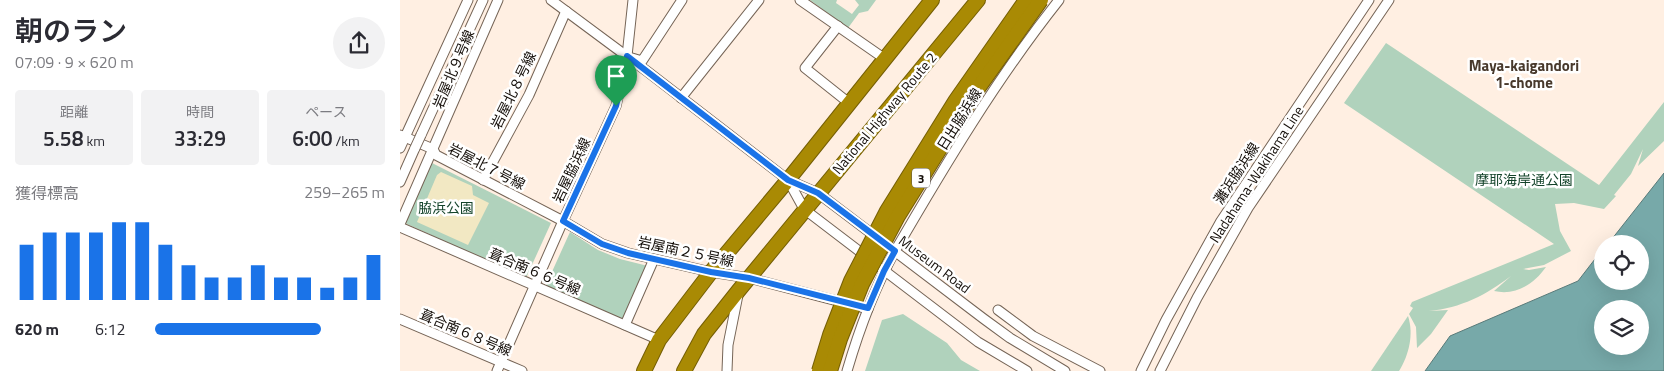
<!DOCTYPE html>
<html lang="ja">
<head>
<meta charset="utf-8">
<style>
	body { margin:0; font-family:"Titillium Web","Noto Sans JP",sans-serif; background:#f2f2f3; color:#2b2b33; height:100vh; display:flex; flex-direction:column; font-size:19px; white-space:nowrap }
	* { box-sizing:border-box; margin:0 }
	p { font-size:16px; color:#7c7c81 }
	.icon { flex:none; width:28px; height:28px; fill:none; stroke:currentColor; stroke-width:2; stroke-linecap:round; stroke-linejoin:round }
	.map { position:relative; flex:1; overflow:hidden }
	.panel { display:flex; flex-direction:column; background:#fff; width:400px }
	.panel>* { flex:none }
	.controls { position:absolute; left:1194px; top:235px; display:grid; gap:10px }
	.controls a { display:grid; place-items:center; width:55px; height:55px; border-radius:50%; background:#fff; box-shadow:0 5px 20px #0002; font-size:25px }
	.pin { position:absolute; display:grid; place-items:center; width:42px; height:42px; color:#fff; margin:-51px -21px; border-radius:50% 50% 50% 0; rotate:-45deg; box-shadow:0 0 5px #0007 }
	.pin .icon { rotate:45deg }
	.round { display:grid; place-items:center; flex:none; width:52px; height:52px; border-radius:26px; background:#f2f2f3 }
	.headline { display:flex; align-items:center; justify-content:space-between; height:85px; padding:0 15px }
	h1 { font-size:28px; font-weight:600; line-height:38px }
	.metrics { display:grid; grid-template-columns:repeat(3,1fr); gap:8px; height:85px; padding:5px 15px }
	.metrics div { display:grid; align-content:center; border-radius:5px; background:#f2f2f3; text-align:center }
	.metrics b { font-size:21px; font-weight:600 }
	.metrics small { font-size:14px; font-weight:400 }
	.metrics p { font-size:14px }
	.chart { height:140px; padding:10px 15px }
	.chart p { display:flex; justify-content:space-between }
	.chart svg { width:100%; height:90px; margin-top:5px; stroke:#1a73e8; stroke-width:6 }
	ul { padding:0 15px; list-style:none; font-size:16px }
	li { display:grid; grid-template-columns:80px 60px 1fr; align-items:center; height:38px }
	li i { height:12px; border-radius:6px; background:#1a73e8 }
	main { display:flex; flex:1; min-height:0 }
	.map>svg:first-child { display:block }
	.green { fill:#b0d2bc }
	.sand { fill:#f2e8c3 }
	.water { fill:#77a9a9; stroke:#597a79; fill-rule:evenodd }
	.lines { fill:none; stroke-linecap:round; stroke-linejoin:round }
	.minor-casing { stroke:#756456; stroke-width:11 }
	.highway-casing { stroke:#745e05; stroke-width:16 }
	.minor { stroke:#fff; stroke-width:9 }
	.highway { stroke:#a98a04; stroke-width:14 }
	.minor-bridge-casing { stroke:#756456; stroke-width:11; stroke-linecap:butt }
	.highway-bridge-casing { stroke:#745e05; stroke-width:16; stroke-linecap:butt }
	.minor-bridge { stroke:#fff; stroke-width:9 }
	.highway-bridge { stroke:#a98a04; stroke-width:14 }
	.route-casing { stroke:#fff; stroke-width:10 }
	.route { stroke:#1a73e8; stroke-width:6 }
	.labels { text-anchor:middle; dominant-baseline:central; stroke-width:5; stroke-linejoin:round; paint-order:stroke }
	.shield { fill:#fff; stroke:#5a5652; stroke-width:1 }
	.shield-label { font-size:12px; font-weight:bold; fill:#130d08 }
	.street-label { font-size:14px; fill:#130d08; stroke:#fff }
	.park-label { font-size:14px; fill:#13432a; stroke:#fff }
	.neighbourhood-label { font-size:15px; font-weight:bold; fill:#48392c; stroke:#fff }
</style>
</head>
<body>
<main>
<section class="panel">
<div class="headline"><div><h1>朝のラン</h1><p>07:09 · 9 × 620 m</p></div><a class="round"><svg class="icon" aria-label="share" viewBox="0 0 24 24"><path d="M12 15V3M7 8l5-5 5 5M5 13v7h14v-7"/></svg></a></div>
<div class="metrics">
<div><p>距離</p><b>5.58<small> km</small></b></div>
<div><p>時間</p><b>33:29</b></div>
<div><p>ペース</p><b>6:00<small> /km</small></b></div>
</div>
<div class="chart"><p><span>獲得標高</span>259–265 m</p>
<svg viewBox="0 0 160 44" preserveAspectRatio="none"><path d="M5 44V17M15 44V11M25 44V11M35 44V11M45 44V6M55 44V6M65 44V17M75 44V27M85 44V33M95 44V33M105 44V27M115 44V33M125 44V33M135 44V38M145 44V33M155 44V22"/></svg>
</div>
<ul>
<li><b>620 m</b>6:12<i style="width:72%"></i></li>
</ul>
</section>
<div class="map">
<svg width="1264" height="371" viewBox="0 0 1264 371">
	<rect width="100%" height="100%" fill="#ffefe2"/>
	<g class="green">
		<polygon points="410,0 437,0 436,3 452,14 459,5 455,0 476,0 468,11 459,13 448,28"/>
		<path d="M986,43L1199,185L1264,102V141L1238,166L1243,149L1231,174L1214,195L1216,196L1204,209L1174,203L1155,204L1160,231L1171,251L1144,265L1123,269L1129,270L1146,267C1134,284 1116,296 1094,291L1111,276C1086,295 1061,308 1029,311L1048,310L1031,334L1017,348L1016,327L1009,314L1013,308L1010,306L1012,302L1154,244L944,103Z"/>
		<polygon points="30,162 151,223 126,278 7,224 4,221"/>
		<polygon points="170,232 198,250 220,259 248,266 223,320 146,285"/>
		<polygon points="503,314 547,343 561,360 580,371 465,371 482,320"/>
		<path d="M1008,316C1014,334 1009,355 999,371H971Z"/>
	</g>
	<polygon class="sand" points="41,172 72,186 73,195 89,203 68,245 17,222 37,175"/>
	<path class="water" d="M1264,173V371H1025L1050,336L1178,281L1202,250V281H1240V244H1208ZM1202,309H1240V346H1202Z"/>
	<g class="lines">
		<g class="minor-casing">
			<g id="minor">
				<polyline points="151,0 248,72 388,180 418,193 584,319 610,338 665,371"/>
				<polyline points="400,0 485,59"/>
				<polyline points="438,26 405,68 449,103"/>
				<polyline points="232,58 242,61 282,0"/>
				<polyline points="281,98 359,0"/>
				<polyline points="0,135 33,149 36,155 163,221 202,244 228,253 311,272 349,278 468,309"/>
				<polyline points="21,135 83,0"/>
				<polyline points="0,148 68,0"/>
				<polyline points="83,180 129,95 166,11"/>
				<polyline points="388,180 404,209 467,257"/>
				<polyline points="0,182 15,148"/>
				<polyline points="0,224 98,0"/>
				<polyline points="0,227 259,340"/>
				<polyline points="481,268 578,342 627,371"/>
				<polyline points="598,310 633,336 700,371"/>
				<polyline points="0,319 122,371"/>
				<polyline points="225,325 254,259"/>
				<polyline points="97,371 163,221 216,106 227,56 233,0"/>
				<polyline points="327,371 328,345 338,295"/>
				<path d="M447,371C459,330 474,289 495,251C545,165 597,78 659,0"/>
				<polyline points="741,371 766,320 821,221 969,0"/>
				<polyline points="760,371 797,298 848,208 989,0"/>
			</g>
		</g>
		<g class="highway-casing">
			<g id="highway">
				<polyline points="244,371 259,340 311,272 388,180 532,0"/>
				<polyline points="284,371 304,334 339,290 578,0"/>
			</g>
		</g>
		<use href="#minor" class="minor"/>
		<use href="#highway" class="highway"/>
		<g class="minor-bridge-casing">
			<polyline id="minor-bridge" points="15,148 21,135"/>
		</g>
		<g class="highway-bridge-casing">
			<g id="highway-bridge">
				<polyline points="419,371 430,335 451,281 487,211 556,100 626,0"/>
				<polyline points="430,371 440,339 462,284 498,216 574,94 641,0"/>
			</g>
		</g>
		<use href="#minor-bridge" class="minor-bridge"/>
		<use href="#highway-bridge" class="highway-bridge"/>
	</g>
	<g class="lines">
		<g class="route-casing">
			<polygon id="route" points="227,56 388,180 418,193 495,251 484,271 468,308 349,278 311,272 228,253 202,244 163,221 216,106"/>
		</g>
		<use href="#route" class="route"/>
	</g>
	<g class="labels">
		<rect class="shield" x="512" y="168.5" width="18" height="19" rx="4"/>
		<g class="shield-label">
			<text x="521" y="178">3</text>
		</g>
		<g class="street-label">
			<text transform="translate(53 69) rotate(-67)">岩屋北９号線</text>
			<text transform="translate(113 90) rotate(-64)">岩屋北８号線</text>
			<text transform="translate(484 113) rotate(-50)">National Highway Route 2</text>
			<text transform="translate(559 119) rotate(-58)">日出脇浜線</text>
			<text transform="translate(87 166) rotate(27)">岩屋北７号線</text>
			<text transform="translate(171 170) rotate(-65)">岩屋脇浜線</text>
			<text transform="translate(836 173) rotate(-57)">灘浜脇浜線</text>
			<text transform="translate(856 174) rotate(-57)">Nadahama-Wakihama Line</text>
			<text transform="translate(286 251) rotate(12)">岩屋南２５号線</text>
			<text transform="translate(535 264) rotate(37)">Museum Road</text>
			<text transform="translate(135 271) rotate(23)">葺合南６６号線</text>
			<text transform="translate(66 332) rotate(23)">葺合南６８号線</text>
		</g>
		<g class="park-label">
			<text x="1124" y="179">摩耶海岸通公園</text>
			<text x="46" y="207">脇浜公園</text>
		</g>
		<g class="neighbourhood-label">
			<text x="1124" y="65">Maya-kaigandori<tspan x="1124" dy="17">1-chome</tspan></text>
		</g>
	</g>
</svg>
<div class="controls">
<a><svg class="icon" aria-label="locate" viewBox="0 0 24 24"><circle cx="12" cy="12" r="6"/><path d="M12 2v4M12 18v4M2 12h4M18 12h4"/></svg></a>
<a><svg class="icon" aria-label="layers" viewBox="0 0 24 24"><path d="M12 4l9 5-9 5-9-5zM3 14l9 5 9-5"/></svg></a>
</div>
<div class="pin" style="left:216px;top:106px;background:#1e9e55"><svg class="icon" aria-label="arrive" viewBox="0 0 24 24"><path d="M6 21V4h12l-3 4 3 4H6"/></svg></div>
</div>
</main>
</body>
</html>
